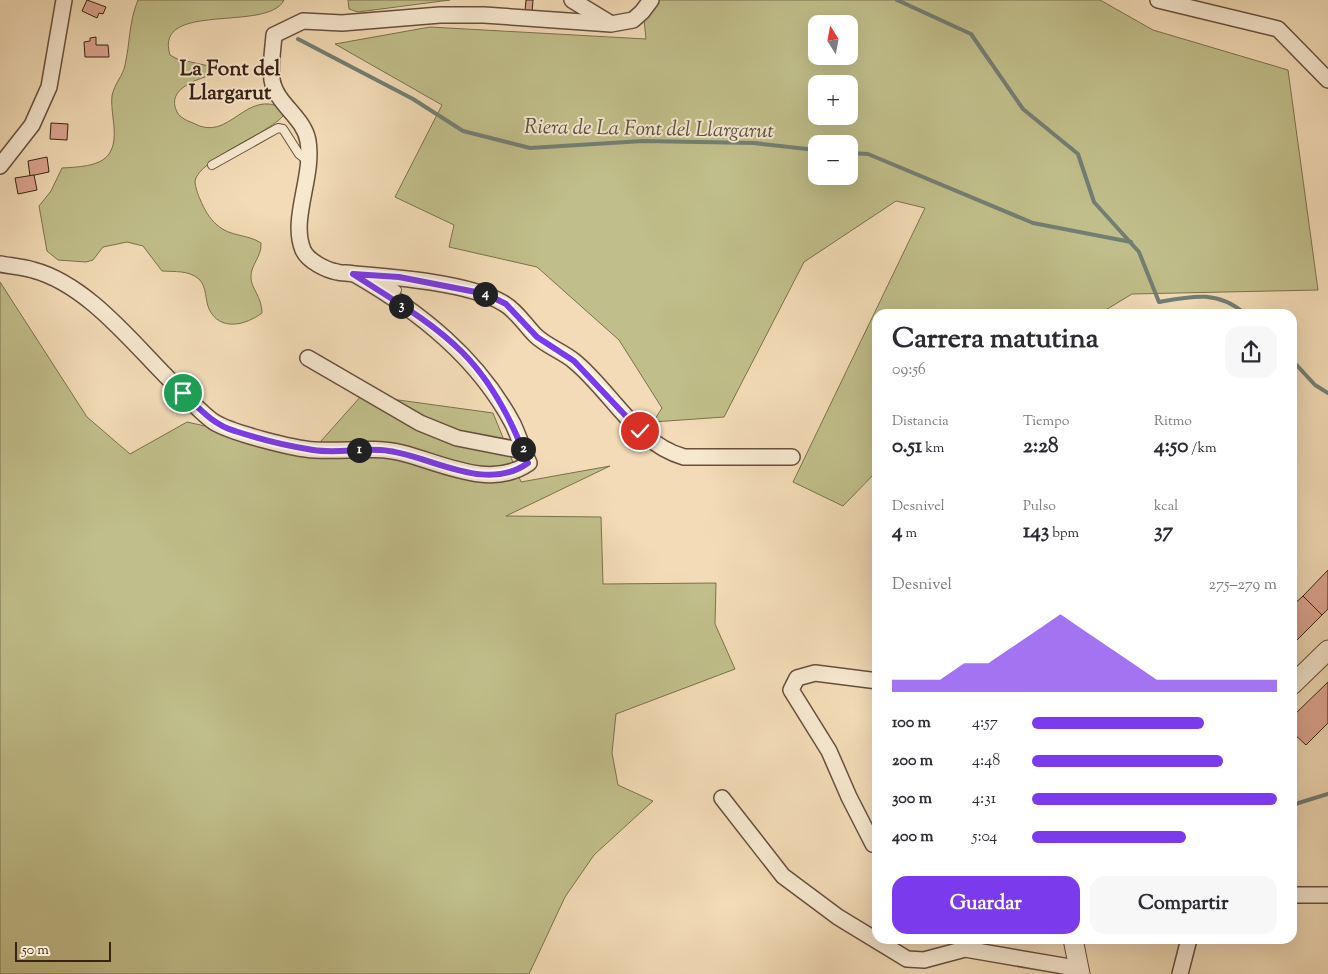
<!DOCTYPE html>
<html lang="es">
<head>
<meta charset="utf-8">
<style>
	body { margin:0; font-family:"Sorts Mill Goudy",serif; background:#f7f7f7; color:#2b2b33; height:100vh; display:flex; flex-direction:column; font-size:19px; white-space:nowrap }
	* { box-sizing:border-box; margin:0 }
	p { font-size:16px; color:#7c7c81 }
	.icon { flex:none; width:28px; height:28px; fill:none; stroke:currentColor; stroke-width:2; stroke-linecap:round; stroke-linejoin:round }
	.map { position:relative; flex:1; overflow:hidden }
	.panel { position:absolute; left:872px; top:309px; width:425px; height:635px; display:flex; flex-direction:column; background:#fff; border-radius:15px; box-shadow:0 5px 20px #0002 }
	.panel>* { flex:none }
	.needle { width:32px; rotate:349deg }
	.buttons { position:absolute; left:808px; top:15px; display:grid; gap:10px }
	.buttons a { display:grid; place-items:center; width:50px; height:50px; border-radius:10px; background:#fff; box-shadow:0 5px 20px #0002; font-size:25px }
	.scale { position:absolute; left:15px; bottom:12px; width:96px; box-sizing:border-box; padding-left:5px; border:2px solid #382214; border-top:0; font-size:14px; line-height:18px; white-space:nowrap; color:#382214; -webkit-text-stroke:4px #f7e8d0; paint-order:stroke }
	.pin { position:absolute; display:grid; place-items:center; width:42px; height:42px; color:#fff; margin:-21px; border:2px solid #fff; border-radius:50%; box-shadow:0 1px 5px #0007 }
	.km { position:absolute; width:25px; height:25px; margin:-12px; border-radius:50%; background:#222; color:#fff; font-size:14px; line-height:25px; text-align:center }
	.round { display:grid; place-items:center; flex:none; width:52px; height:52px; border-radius:15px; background:#f7f7f7 }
	.summary { display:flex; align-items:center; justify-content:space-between; height:85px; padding:0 20px }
	h1 { font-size:28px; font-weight:800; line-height:38px }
	.metrics { display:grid; grid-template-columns:repeat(3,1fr); gap:8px; height:85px; padding:5px 20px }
	.metrics div { display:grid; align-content:center }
	.metrics b { font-size:21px; font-weight:800 }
	.metrics small { font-size:14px; font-weight:400 }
	.metrics p { font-size:14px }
	.chart { height:140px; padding:10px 20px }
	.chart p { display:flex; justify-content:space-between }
	.chart svg { width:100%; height:90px; margin-top:5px; fill:#7c3aed; opacity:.7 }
	.action { display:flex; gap:10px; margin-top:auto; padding:10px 20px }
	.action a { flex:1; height:58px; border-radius:15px; background:#7c3aed; color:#fff; font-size:20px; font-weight:800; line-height:58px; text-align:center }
	.action a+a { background:#f7f7f7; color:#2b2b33 }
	ul { padding:0 20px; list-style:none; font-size:16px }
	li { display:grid; grid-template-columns:80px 60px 1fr; align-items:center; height:38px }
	li i { height:12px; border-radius:6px; background:#7c3aed }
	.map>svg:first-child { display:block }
	.green { fill:#c0be8a; stroke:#7c704f; fill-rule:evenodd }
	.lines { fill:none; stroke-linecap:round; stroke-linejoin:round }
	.stream { stroke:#737e73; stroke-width:4 }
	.building { fill:#dda590; stroke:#382214 }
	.service-casing { stroke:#66503c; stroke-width:10 }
	.minor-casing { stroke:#66503c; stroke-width:18 }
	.tertiary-casing { stroke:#66503c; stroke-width:21 }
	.service { stroke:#f7e8d0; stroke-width:8 }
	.minor { stroke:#f7e8d0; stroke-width:15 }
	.tertiary { stroke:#f7e8d0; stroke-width:19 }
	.route-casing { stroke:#fff; stroke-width:10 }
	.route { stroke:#7c3aed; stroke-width:6 }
	.labels { text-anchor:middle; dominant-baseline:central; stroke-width:4; stroke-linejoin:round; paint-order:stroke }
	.neighbourhood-label { font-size:21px; font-weight:bold; fill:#382214; stroke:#f7e8d0 }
	.water-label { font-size:21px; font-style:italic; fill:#565043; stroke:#f7e8d0 }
</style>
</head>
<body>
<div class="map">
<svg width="1328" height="974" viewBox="0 0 1328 974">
	<rect width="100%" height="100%" fill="#f2dbb6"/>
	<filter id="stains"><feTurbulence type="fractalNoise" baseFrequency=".004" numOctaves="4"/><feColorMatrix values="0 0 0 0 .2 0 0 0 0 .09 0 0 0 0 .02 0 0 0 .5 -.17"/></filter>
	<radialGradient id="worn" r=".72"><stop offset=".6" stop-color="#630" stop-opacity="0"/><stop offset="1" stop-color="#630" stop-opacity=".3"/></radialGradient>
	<g class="green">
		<path d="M138,0H284C268,33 153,0 170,55L177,59L209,66L214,74C199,79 165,88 177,112C180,118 188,121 193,123C230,144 245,87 284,109L283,116C269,133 198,160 195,181C195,186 198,195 200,199C204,209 209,218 217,225C230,237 248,234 261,243C262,257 250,265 251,278C251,288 262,297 262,313C246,325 220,332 209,309C205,300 207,287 199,279C188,270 175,272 162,271L143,246L127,242L103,247L93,260L86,262L58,260L47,251L39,206L51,191L62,168C76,167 100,167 109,154C120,138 110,114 112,96C114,84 123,76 125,65C130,43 129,21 138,0Z"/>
		<polygon points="348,0 450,0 358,12 349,9"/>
		<path d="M642,0H1100L1153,30L1288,70L1318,290L1132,294L1099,314H878L877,471L843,506L793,482L925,208L896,201L804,262L724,417L653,422L662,408L619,340L537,267L449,247L454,225L395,197L442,105L335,44L430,27L646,39ZM816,24H849V56H816ZM816,84H849V116H816ZM816,144H849V176H816Z"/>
		<polygon points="0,282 87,417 130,454 187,422 313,450 362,395 493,413 521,482 610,466 506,516 601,517 603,584 716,583 715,624 735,669 616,714 612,753 618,785 653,801 594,855 565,897 529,974 0,974"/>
	</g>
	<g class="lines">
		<g class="stream">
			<path d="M897,0L971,34L1023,109L1078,154L1094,202L1139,252L1159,302C1192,296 1218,290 1245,314"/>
			<polyline points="298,39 413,99 463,131 530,148 643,141 754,143 816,150"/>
			<polyline points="849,153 868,154 1033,223 1131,242"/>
			<polyline points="1292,360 1315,385 1328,393"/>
			<polyline points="1292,805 1328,794"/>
		</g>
	</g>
	<g class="building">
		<polygon points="87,0 106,7 103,14 99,13 97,18 82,11"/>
		<polygon points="526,0 533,0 532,12 525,11"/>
		<polygon points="96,37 96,45 108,45 109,57 85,57 84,42 90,41 90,38"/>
		<polygon points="51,123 68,124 67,140 50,139"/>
		<polygon points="47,157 49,172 30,176 28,161"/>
		<polygon points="34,175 37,190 18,194 15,178"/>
		<polygon points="1328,570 1328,609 1322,615 1303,596"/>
		<polygon points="1303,596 1322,615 1292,645 1292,606"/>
		<polygon points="1328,682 1328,723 1306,745 1292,732 1292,717"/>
	</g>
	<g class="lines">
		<g class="service-casing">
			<g id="service">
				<polyline points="212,165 278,128 283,129 299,154 308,161"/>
				<polyline points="381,277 397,290"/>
			</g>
		</g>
		<g class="minor-casing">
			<g id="minor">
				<polyline points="572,0 608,22"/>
				<polyline points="1158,0 1278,29 1328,80"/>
				<polyline points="0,166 32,125 49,87 64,0"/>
				<path d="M0,264C11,266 23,267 33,270C90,285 137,349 178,388C189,399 201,413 214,422C232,433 294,449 315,450C344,452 374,446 402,453C442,463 491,490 529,463C523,450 519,437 513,424C478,358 420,312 356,275C350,272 343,274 337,272C326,270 308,261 303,250C290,219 314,177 308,141C304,117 276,104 272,80C270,66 273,49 274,35L303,21L342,23L440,15H484L611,24L633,20L642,12L651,0"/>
				<path d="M355,274C394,277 470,283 503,303C516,310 525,325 535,335C546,346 562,351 574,361C611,391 635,443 684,457H792"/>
				<polyline points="308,358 420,423 457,438 524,451"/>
				<polyline points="878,681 815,673 797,678 791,690 829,751 849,797 873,844 878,843"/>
				<polyline points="722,798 783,876 838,917 907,959 924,960 965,949 1064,966 1080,971"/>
				<polyline points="1292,895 1328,895"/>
				<polyline points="1180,974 1189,939"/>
			</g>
		</g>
		<g class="tertiary-casing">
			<g id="tertiary">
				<polyline points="1292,685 1328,650"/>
				<polyline points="1073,939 1080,974"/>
			</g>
		</g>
		<use href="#service" class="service"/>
		<use href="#minor" class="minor"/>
		<use href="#tertiary" class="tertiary"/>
	</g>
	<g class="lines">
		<g class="route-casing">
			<path id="route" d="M183,393C199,408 213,425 235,431C259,439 287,446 313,450C338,454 364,447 389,451C433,457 486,493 528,463C513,423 493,383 462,352C431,321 390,298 353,274L399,277L486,294L506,304L537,337L574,361L640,431"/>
		</g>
		<use href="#route" class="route"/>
	</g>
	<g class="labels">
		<g class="neighbourhood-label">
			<text x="230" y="70">La Font del<tspan x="230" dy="24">Llargarut</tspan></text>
		</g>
		<g class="water-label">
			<text transform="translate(649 130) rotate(1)">Riera de La Font del Llargarut</text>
		</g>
	</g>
	<rect width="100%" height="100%" filter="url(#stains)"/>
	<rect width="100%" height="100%" fill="url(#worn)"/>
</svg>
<div class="buttons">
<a><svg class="needle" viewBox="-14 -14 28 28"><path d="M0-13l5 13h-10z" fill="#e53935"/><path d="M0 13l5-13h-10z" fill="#7c7c81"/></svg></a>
<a>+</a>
<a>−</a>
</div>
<div class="scale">50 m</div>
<div class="pin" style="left:183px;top:393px;background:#1e9e55"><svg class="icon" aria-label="arrive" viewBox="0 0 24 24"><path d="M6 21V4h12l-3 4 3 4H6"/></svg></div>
<div class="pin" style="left:640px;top:431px;background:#d93025"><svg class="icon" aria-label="check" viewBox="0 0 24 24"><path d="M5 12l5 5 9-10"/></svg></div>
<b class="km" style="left:359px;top:450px">1</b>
<b class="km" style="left:523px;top:449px">2</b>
<b class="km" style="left:401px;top:306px">3</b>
<b class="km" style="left:485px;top:294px">4</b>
<section class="panel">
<div class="summary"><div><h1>Carrera matutina</h1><p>09:56</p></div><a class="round"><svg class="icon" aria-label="share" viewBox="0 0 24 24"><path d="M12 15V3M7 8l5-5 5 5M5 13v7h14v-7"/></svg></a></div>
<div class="metrics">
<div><p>Distancia</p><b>0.51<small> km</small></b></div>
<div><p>Tiempo</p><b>2:28</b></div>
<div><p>Ritmo</p><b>4:50<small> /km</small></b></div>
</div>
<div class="metrics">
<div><p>Desnivel</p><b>4<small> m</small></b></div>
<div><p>Pulso</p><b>143<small> bpm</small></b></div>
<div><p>kcal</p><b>37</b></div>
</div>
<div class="chart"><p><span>Desnivel</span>275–279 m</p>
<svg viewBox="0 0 160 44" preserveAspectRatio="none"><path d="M0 44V38L10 38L20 38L30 30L40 30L50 22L60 14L70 6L80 14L90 22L100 30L110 38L120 38L130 38L140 38L150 38L160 38V44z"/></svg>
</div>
<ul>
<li><b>100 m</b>4:57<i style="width:70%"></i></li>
<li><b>200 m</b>4:48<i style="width:78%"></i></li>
<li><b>300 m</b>4:31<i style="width:100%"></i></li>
<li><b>400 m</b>5:04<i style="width:63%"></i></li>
</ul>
<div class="action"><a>Guardar</a><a>Compartir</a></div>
</section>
</div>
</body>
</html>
